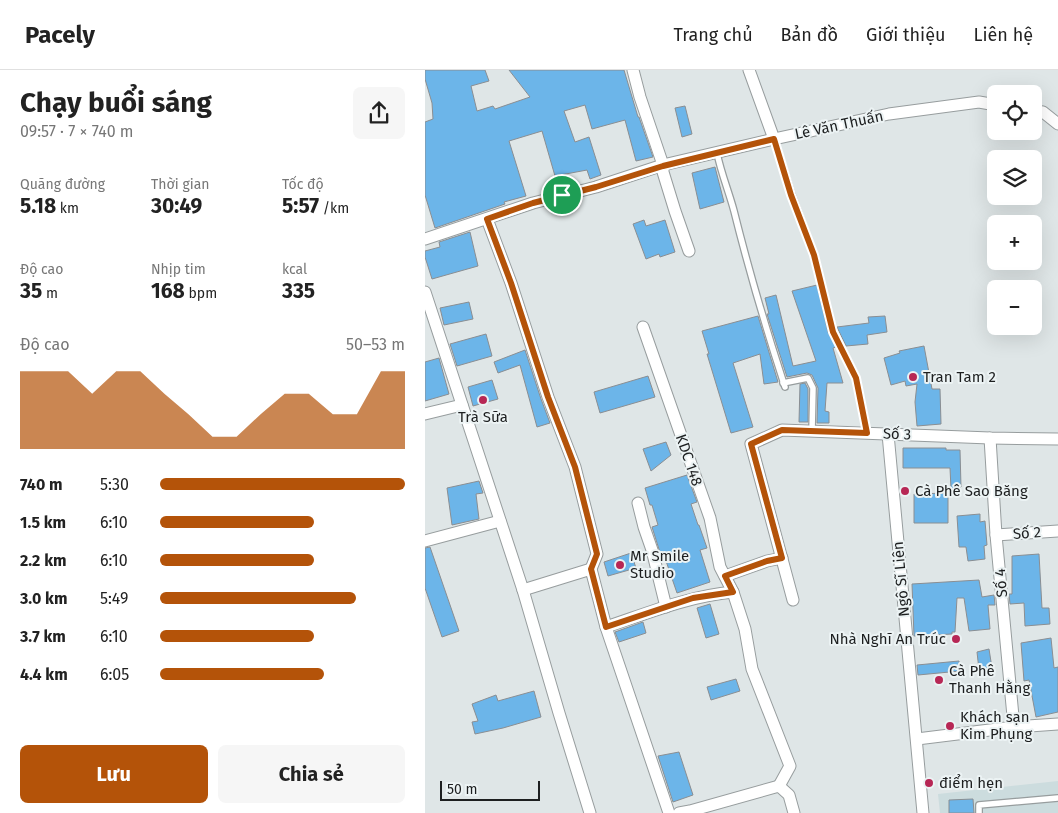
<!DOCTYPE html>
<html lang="vi">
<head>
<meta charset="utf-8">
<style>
	body { margin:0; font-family:"Fira Sans",sans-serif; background:#f6f6f6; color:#222; height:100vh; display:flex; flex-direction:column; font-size:19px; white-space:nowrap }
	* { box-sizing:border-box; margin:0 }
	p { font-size:16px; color:#767676 }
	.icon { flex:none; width:28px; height:28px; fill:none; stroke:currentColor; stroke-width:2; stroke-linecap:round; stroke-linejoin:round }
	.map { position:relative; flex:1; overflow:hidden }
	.side { display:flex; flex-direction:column; background:#fff; width:425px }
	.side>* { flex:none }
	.controls { position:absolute; left:562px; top:15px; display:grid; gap:10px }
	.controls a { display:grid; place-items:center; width:55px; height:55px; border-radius:8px; background:#fff; box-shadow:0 5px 20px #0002; font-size:25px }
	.scale { position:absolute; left:15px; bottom:12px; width:100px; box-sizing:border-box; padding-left:5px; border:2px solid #1d1f20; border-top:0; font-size:14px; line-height:18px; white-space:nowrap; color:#1d1f20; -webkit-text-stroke:4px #ecf3f4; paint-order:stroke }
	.pin { position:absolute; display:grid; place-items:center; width:42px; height:42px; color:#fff; margin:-21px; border:2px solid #fff; border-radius:50%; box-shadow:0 1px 5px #0007 }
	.round { display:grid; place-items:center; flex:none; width:52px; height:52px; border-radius:8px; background:#f6f6f6 }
	.overview { display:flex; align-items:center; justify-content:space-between; height:85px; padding:0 20px }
	h1 { font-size:28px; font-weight:700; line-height:38px }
	.figures { display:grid; grid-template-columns:repeat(3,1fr); gap:8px; height:85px; padding:5px 20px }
	.figures div { display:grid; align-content:center }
	.figures b { font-size:21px; font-weight:700 }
	.figures small { font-size:14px; font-weight:400 }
	.figures p { font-size:14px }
	.chart { height:140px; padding:10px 20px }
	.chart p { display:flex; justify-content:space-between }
	.chart svg { width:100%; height:90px; margin-top:5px; fill:#b45309; opacity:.7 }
	.button { display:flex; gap:10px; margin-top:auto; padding:10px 20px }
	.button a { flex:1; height:58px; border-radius:8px; background:#b45309; color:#fff; font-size:20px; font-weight:700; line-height:58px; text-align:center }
	.button a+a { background:#f6f6f6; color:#222 }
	ul { padding:0 20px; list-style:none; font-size:16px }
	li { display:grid; grid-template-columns:80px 60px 1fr; align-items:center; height:38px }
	li i { height:12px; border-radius:6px; background:#b45309 }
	header { display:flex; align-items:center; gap:30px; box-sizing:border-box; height:70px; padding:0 25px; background:#fff; border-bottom:1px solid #e0e0e0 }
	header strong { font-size:24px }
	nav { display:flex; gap:28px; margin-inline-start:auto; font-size:18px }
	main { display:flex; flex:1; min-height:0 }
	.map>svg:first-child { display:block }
	.built { fill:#ccdcde }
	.building { fill:#6cb5e9; stroke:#8a8e92 }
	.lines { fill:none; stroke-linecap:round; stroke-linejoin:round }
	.service-casing { stroke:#979d9e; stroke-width:8 }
	.minor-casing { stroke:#979d9e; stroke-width:13 }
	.service { stroke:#fff; stroke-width:5.5 }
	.minor { stroke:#fff; stroke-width:11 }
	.route-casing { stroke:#fff; stroke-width:10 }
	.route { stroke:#b45309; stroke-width:6 }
	.poi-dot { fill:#b72755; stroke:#ecf3f4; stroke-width:2 }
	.labels { text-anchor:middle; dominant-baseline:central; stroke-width:4; stroke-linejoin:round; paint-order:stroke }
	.street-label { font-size:15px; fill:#1d1f20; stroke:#ecf3f4 }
	.poi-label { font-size:15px; fill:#1d1f20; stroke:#ecf3f4; text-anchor:start }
</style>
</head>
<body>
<header>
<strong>Pacely</strong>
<nav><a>Trang chủ</a><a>Bản đồ</a><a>Giới thiệu</a><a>Liên hệ</a></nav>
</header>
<main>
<section class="side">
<div class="overview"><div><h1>Chạy buổi sáng</h1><p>09:57 · 7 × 740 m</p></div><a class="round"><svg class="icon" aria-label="share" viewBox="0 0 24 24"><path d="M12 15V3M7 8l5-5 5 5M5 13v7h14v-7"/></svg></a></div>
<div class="figures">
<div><p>Quãng đường</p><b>5.18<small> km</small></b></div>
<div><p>Thời gian</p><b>30:49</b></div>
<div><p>Tốc độ</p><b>5:57<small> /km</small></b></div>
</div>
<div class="figures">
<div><p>Độ cao</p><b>35<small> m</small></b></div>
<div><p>Nhịp tim</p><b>168<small> bpm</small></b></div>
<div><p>kcal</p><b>335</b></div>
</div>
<div class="chart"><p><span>Độ cao</span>50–53 m</p>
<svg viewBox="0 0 160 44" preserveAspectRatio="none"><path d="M0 44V6L10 6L20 6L30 17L40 6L50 6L60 17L70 27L80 38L90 38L100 27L110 17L120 17L130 27L140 27L150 6L160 6V44z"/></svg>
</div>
<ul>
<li><b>740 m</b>5:30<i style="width:100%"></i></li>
<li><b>1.5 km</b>6:10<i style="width:63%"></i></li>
<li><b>2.2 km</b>6:10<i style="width:63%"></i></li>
<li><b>3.0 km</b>5:49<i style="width:80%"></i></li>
<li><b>3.7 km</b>6:10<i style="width:63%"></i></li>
<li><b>4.4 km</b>6:05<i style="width:67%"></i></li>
</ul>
<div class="button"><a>Lưu</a><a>Chia sẻ</a></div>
</section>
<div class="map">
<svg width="633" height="743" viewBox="0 0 633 743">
	<rect width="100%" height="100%" fill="#dfe6e7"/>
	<polygon class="built" points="633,711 633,743 515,743 513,724"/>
	<g class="building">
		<polygon points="0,0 60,0 64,11 46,16 52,41 68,36 70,39 105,27 84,0 199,0 213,47 214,47 228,87 211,91 200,50 167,59 160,35 139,41 150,72 164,67 176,105 165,109 162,100 130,106 117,61 84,71 101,126 79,132 80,134 10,158 0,125 0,52 8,49 7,33 0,9"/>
		<polygon points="260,36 267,64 257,67 250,38"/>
		<polygon points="290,97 299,132 275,139 267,103"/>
		<polygon points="219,150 221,156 240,150 250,182 235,187 234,184 221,189 208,154"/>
		<polygon points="45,162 53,196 7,209 0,187 0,181 15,177 14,172"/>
		<polygon points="392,215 403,262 411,277 408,278 418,313 402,313 400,341 404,342 404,353 392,353 393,318 387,305 382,303 362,307 342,244 344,244 340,228 351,225 368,296 391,291 367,221"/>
		<polygon points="44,232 48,249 19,255 15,238"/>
		<polygon points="333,246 353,312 339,314 335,284 308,293 328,357 306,363 282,284 284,284 277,261"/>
		<polygon points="460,246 462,262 442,265 443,274 421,276 412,257 444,253 443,247"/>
		<polygon points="61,264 67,286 32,296 25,274"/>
		<polygon points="499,276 507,319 515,319 516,354 492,356 490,332 492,314 481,316 480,311 466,315 459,288 475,283 474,281"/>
		<polygon points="100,280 116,329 125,353 112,357 95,295 73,303 69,292"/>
		<polygon points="14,288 24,324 0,331 0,292"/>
		<polygon points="223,306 230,327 175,343 169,322"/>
		<polygon points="67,310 73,329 48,336 43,317"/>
		<polygon points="380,313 383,319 383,352 374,352 375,314"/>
		<polygon points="241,372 246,385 226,401 218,379"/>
		<polygon points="478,378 521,378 521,380 535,380 536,417 526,419 525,398 478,398"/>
		<polygon points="262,405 272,432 266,434 273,455 274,455 282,478 275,480 285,512 252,523 241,491 238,492 227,457 233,455 227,435 225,435 220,418"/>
		<polygon points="54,411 58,423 51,424 54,449 27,455 22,418"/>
		<polygon points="523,423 523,453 489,453 489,424"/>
		<polygon points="555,444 555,452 560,451 562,475 559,476 560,489 543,491 541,477 534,477 532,446"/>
		<polygon points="5,477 34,561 17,567 0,518 0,478"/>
		<polygon points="206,483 211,498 183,506 179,492"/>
		<polygon points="614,484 617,538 624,538 625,554 600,556 599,533 585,534 584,524 587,524 587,486"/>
		<polygon points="554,510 557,527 569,525 570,535 563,535 565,559 544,561 539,528 532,528 530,562 527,562 527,564 489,566 487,514"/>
		<polygon points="285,534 294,564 281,568 272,538"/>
		<polygon points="218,552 221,563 194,572 190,562"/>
		<polygon points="626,568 629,598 633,597 633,642 611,647 604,610 599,611 596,573"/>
		<polygon points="564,579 567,598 554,600 552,582"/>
		<polygon points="534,591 535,601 493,605 492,595"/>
		<polygon points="311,609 315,621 286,630 282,617"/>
		<polygon points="109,621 116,647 78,658 50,664 47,652 53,651 47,634 71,625 73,631"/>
		<polygon points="254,682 268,725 248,732 233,686"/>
		<polygon points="548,729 549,743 524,743 524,730"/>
	</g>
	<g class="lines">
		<g class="service-casing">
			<g id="service">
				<polyline points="349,69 367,125 389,185 408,261 431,307 442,363"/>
				<path d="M292,83C296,103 304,122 309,141C324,201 341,259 360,317"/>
				<polyline points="358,313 383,308 388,318 387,361"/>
				<polyline points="554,743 554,735 633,728"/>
			</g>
		</g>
		<g class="minor-casing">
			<g id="minor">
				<polyline points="208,0 215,27 238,95 238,102 250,141 264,181"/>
				<polyline points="324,0 349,69"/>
				<polyline points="609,41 618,42 633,54"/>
				<polyline points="62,149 86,213 123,327 150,397 172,484 166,499"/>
				<polyline points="0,169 108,133 171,117 238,95 349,69 464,44 554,32 571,35"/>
				<polyline points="0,222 98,520 134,643 165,743"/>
				<polyline points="218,257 285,448 295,497 308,522 320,559 327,599 365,696 354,716"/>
				<polyline points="0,344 37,335"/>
				<polyline points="463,364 498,743"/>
				<polyline points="565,368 571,465 589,657"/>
				<polyline points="213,433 219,457 227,480 241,537"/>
				<polyline points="571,465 633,461"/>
				<polyline points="0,471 75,451"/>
				<polyline points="300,506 342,491 357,488"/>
				<polyline points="98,520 166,499 181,557 244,743"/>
				<polyline points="368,530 326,374 357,360 565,368 633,369"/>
				<path d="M181,557C223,543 264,526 308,522"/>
				<polyline points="492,669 589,657 633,654"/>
				<polyline points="254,743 265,741 354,716 364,725 369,743"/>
			</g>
		</g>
		<use href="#service" class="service"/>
		<use href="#minor" class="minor"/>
	</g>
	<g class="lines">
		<g class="route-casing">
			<polygon id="route" points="349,69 366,125 389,185 408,262 431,308 442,363 357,360 326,374 357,488 342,491 300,506 308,522 268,528 181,557 166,499 172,484 150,397 123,327 86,213 62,149 108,133 171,117 238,96"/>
		</g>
		<use href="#route" class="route"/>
	</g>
	<g class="poi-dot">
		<circle cx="488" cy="307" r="5"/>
		<circle cx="58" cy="330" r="5"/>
		<circle cx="480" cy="421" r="5"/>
		<circle cx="195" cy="495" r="5"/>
		<circle cx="531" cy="569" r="5"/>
		<circle cx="514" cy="610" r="5"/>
		<circle cx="525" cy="656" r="5"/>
		<circle cx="504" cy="713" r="5"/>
	</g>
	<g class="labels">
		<g class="street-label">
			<text transform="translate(414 55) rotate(-12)">Lê Văn Thuấn</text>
			<text transform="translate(472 364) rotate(2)">Số 3</text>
			<text transform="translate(264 390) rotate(71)">KDC 148</text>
			<text transform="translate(602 463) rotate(-4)">Số 2</text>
			<text transform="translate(476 509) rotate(-95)">Ngô Sĩ Liên</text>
			<text transform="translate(576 513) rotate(-95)">Số 4</text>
		</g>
		<g class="poi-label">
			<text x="498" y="307">Tran Tam 2</text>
			<text x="58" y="347" text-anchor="middle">Trà Sữa</text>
			<text x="490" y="421">Cà Phê Sao Băng</text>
			<text x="205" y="486">Mr Smile<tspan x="205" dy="17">Studio</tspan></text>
			<text x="521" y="569" text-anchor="end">Nhà Nghĩ An Trúc</text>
			<text x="524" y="601">Cà Phê<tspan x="524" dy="17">Thanh Hằng</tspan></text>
			<text x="535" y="647">Khách sạn<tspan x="535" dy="17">Kim Phụng</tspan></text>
			<text x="514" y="713">điểm hẹn</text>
		</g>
	</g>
</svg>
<div class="controls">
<a><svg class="icon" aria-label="locate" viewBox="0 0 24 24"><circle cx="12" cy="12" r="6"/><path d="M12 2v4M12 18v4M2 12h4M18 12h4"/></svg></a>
<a><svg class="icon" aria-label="layers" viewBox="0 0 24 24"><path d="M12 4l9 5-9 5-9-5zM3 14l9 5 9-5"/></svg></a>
<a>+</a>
<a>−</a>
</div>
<div class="scale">50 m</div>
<div class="pin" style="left:137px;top:125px;background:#1e9e55"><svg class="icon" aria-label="arrive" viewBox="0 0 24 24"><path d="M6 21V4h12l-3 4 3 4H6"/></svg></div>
</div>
</main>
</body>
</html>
